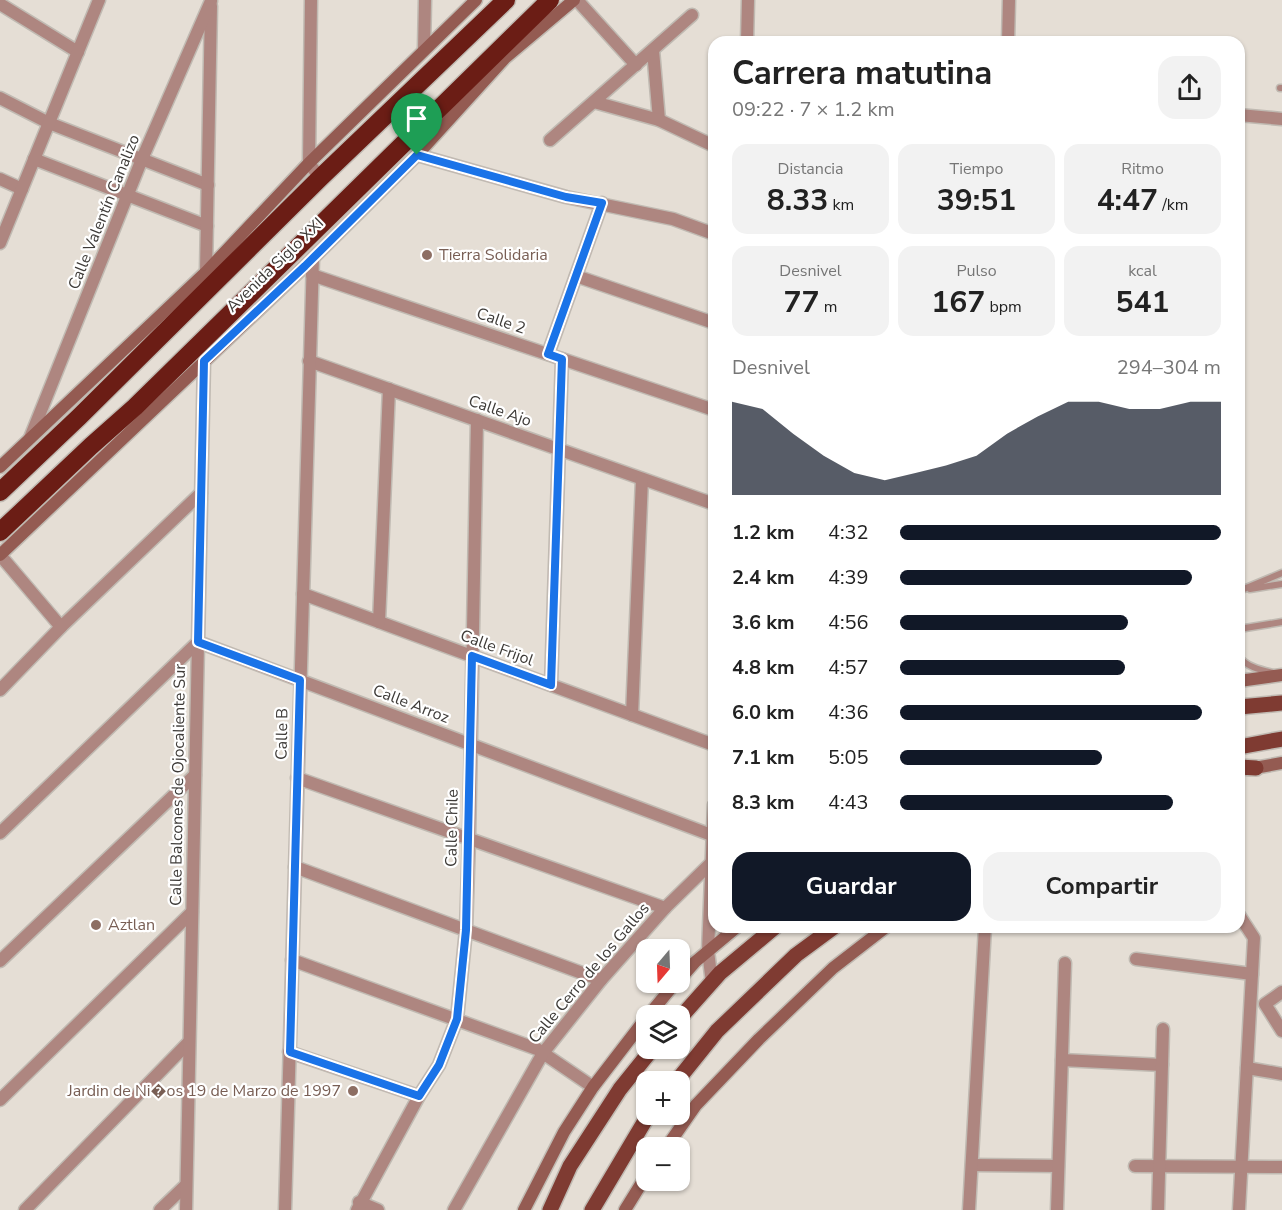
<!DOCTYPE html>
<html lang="es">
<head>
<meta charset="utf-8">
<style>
	body { margin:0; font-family:"Nunito Sans",sans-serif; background:#f2f2f2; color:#222; height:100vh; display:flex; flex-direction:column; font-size:22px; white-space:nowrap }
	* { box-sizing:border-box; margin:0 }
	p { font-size:20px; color:#767676 }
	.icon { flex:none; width:33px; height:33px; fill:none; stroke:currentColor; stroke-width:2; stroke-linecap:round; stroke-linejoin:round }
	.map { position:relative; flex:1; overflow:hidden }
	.panel { position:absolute; left:708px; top:36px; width:537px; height:897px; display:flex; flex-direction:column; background:#fff; border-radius:18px; box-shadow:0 2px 4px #0004 }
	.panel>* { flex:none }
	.needle { width:39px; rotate:199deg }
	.buttons { position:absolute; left:636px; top:939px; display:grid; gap:12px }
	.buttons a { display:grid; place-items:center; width:54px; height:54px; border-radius:12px; background:#fff; box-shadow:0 2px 4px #0004; font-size:30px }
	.pin { position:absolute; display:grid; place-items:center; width:51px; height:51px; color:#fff; margin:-62px -26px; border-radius:50% 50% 50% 0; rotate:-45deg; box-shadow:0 0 6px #0007 }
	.pin .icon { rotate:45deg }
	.round { display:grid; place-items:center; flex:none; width:63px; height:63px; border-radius:18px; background:#f2f2f2 }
	.summary { display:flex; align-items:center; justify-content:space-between; height:102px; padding:0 24px }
	h1 { font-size:33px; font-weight:700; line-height:45px }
	.figures { display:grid; grid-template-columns:repeat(3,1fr); gap:9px; height:102px; padding:6px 24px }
	.figures div { display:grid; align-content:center; border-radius:15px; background:#f2f2f2; text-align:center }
	.figures b { font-size:30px; font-weight:700 }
	.figures small { font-size:16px; font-weight:400 }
	.figures p { font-size:16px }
	.chart { height:168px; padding:12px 24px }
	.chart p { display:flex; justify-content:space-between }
	.chart svg { width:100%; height:108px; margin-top:6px; fill:#111827; opacity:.7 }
	.cta { display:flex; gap:12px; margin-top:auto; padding:12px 24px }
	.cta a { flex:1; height:69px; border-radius:18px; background:#111827; color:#fff; font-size:24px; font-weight:700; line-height:69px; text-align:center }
	.cta a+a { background:#f2f2f2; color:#222 }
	ul { padding:0 24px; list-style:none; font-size:20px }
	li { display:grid; grid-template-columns:96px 72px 1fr; align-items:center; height:45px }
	li i { height:15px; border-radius:8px; background:#111827 }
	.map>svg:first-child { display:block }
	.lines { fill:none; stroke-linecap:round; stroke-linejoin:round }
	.lane-casing { stroke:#c0bab2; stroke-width:9 }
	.street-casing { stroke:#c0bab2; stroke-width:15 }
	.secondary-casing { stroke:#c0bab2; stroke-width:15 }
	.primary-casing { stroke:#c0bab2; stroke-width:18 }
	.highway-casing { stroke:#c0bab2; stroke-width:21 }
	.lane { stroke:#ae8680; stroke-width:6 }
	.street { stroke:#ae8680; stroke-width:12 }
	.secondary { stroke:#945b52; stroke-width:12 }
	.primary { stroke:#7f3b32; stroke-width:15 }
	.highway { stroke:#6b1d15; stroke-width:18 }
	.route-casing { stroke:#fff; stroke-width:12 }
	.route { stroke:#1a73e8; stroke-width:8 }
	.education-dot { fill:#8d6e63; stroke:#fff; stroke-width:2 }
	.labels { text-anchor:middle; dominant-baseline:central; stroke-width:4.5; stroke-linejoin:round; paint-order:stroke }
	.street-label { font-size:16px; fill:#3e3b38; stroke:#fff }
	.education-label { font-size:16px; fill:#785e54; stroke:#fff; text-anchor:start }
</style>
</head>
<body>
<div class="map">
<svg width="1282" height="1210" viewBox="0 0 1282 1210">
	<rect width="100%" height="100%" fill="#e5ded5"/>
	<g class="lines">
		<g class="lane-casing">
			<g id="lane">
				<polyline points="1280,88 1282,88"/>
				<polyline points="1250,589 1282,584"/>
				<polyline points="1239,591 1282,573"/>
				<polyline points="1239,629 1282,622"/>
				<path d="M1239,657C1247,667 1261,670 1273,673"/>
			</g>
		</g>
		<g class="street-casing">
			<g id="street">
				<polyline points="311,0 309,163 320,178"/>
				<polyline points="577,0 636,65"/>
				<polyline points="0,4 78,52"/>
				<polyline points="747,42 748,0"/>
				<polyline points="1008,42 1009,0"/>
				<polyline points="424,49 425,0"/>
				<polyline points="653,50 659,120"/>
				<polyline points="0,98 49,123 208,185"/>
				<polyline points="594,102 659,120 714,146"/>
				<polyline points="1239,115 1282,119"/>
				<polyline points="550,140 692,15"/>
				<polyline points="417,155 566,197 673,219 714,234"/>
				<polyline points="34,159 207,226"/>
				<polyline points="0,179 22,189"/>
				<polyline points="0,243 99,0"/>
				<polyline points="206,272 211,6"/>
				<polyline points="312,275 714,410"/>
				<polyline points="576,276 714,323"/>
				<polyline points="548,354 602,203"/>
				<polyline points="309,361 714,504"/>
				<polyline points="30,438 142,159 211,1"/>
				<polyline points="0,555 61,627"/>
				<polyline points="303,594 714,745"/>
				<polyline points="379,622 389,389"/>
				<polyline points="551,685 562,359"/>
				<polyline points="0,690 61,627 201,493"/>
				<polyline points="632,715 642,479"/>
				<polyline points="297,778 665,908"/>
				<polyline points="0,833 198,642 714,836"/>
				<polyline points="295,867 601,980"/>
				<polyline points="1239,915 1254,938 1239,1210"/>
				<polyline points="1136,959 1252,974"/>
				<polyline points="292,960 537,1049 593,1087"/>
				<polyline points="0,961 195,775"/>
				<polyline points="712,983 708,951 714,805"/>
				<polyline points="1282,992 1265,1004 1282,1031"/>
				<polyline points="289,1052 419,1096"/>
				<polyline points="1062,1060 1162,1065"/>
				<polyline points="1247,1068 1282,1074"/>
				<polyline points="0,1100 192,912"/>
				<polyline points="972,1165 1058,1166"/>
				<polyline points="1135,1166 1282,1167"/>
				<polyline points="359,1202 378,1210"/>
				<polyline points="25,1210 189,1042"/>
				<polyline points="160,1210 186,1185"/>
				<polyline points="186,1210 204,361"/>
				<polyline points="285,1210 313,258"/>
				<polyline points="357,1210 419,1096 439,1065 457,1019 466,930 469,839 477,420"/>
				<polyline points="454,1210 543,1053 601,980 665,908 712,862"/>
				<polyline points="969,1210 985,927"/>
				<polyline points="1057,1210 1065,963"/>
				<polyline points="1158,1210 1163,1029"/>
			</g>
		</g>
		<g class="secondary-casing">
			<g id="secondary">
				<polyline points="0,467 206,272 309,163 476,0"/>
				<polyline points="0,555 305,266 417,155 505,58 574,0"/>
				<polyline points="1239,681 1282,675"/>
				<polyline points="1249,769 1282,763"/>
				<polyline points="680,979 695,962 737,927"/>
				<polyline points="648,1016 676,982"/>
				<polyline points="666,1148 696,1105 759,1039 833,968 886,927"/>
				<polyline points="524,1210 564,1132 593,1087 646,1018"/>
				<polyline points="625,1210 646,1176"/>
			</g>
		</g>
		<g class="primary-casing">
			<g id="primary">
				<polyline points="1239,707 1282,703"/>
				<polyline points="1239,747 1282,739"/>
				<polyline points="1239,767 1256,768"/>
				<polyline points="680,1018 720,973 775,927"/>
				<polyline points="676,1082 717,1031 796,955 834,927"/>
				<polyline points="550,1210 570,1166 620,1089 653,1048"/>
				<polyline points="592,1210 649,1114"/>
			</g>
		</g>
		<g class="highway-casing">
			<g id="highway">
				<polyline points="0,492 79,417 320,178 506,0"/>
				<polyline points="0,532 91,446 135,407 550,0"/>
			</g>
		</g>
		<use href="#lane" class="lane"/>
		<use href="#street" class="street"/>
		<use href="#secondary" class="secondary"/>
		<use href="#primary" class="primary"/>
		<use href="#highway" class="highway"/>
	</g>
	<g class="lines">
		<g class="route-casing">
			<polygon id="route" points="417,155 566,197 602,203 548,354 562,359 551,685 472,656 466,930 457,1019 439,1065 419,1096 290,1052 300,680 198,642 204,361 305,266"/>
		</g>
		<use href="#route" class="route"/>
	</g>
	<g class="education-dot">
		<circle cx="427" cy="255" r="6"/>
		<circle cx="96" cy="925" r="6"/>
		<circle cx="353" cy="1091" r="6"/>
	</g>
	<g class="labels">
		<g class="street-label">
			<text transform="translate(104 212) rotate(-68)">Calle Valentín Canalizo</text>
			<text transform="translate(275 265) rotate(-44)">Avenida Siglo XXI</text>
			<text transform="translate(501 321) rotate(19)">Calle 2</text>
			<text transform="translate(500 411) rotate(19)">Calle Ajo</text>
			<text transform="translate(497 648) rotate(20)">Calle Frijol</text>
			<text transform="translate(411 704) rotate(21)">Calle Arroz</text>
			<text transform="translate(282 734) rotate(-89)">Calle B</text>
			<text transform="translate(178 785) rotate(-89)">Calle Balcones de Ojocaliente Sur</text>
			<text transform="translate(452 828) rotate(-89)">Calle Chile</text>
			<text transform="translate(589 973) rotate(-50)">Calle Cerro de los Gallos</text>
		</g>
		<g class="education-label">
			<text x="439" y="255">Tierra Solidaria</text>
			<text x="108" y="925">Aztlan</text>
			<text x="341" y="1091" text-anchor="end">Jardin de Ni�os 19 de Marzo de 1997</text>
		</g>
	</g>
</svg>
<div class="buttons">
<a><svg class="needle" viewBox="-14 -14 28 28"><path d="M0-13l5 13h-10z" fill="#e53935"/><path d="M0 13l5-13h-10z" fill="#767676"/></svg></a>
<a><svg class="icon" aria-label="layers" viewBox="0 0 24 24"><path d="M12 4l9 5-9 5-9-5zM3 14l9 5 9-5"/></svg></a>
<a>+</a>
<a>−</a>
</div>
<div class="pin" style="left:417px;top:155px;background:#1e9e55"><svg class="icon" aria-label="arrive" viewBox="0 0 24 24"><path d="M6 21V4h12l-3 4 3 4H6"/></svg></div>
<section class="panel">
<div class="summary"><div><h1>Carrera matutina</h1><p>09:22 · 7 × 1.2 km</p></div><a class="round"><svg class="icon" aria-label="share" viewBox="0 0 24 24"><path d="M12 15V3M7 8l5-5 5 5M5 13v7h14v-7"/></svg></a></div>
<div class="figures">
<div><p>Distancia</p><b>8.33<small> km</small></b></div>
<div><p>Tiempo</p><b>39:51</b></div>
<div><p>Ritmo</p><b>4:47<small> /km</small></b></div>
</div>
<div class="figures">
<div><p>Desnivel</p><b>77<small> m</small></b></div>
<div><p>Pulso</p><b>167<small> bpm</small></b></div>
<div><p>kcal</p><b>541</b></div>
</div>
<div class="chart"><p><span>Desnivel</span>294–304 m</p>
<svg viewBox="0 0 160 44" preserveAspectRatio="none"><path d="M0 44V6L10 9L20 19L30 28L40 35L50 38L60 35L70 32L80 28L90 19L100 12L110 6L120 6L130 9L140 9L150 6L160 6V44z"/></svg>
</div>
<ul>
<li><b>1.2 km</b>4:32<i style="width:100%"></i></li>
<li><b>2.4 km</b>4:39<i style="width:91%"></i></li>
<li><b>3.6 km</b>4:56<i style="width:71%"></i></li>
<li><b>4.8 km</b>4:57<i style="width:70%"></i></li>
<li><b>6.0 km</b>4:36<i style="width:94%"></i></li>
<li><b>7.1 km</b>5:05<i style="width:63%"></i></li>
<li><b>8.3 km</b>4:43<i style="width:85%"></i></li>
</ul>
<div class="cta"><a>Guardar</a><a>Compartir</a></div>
</section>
</div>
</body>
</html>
